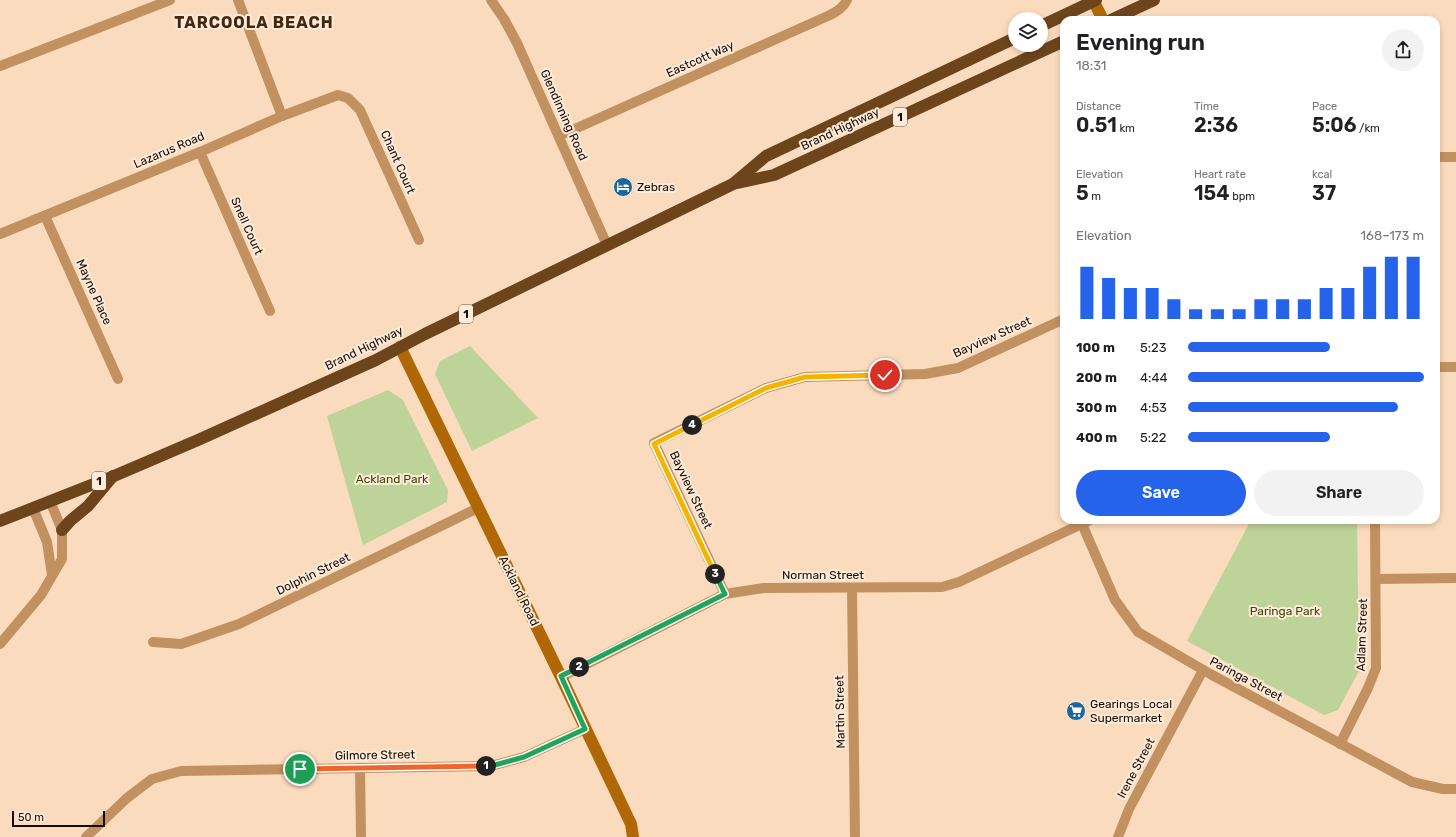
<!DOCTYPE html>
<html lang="en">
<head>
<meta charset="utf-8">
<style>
	body { margin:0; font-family:Rubik,sans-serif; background:#f2f2f2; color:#202124; height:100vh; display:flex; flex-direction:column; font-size:15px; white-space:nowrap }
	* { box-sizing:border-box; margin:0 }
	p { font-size:13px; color:#757577 }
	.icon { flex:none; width:22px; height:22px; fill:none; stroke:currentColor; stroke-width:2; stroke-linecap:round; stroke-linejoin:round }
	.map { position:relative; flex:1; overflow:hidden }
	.side { position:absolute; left:1060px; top:16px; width:380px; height:508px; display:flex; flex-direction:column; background:#fff; border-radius:12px; box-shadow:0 2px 6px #0003 }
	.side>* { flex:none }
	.tools { position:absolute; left:1008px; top:12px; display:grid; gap:8px }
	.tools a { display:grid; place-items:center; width:40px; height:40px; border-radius:50%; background:#fff; box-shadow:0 2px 6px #0003; font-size:20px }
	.scale { position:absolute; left:12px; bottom:10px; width:93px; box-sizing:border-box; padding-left:4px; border:2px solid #170c04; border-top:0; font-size:11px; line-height:14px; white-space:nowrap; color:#170c04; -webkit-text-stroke:3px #ffebd9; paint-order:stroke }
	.pin { position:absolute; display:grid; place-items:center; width:34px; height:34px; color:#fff; margin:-17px; border:2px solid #fff; border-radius:50%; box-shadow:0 1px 4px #0007 }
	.km { position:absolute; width:20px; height:20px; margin:-10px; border-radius:50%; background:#222; color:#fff; font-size:11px; line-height:20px; text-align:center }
	.round { display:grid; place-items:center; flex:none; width:42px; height:42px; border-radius:21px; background:#f2f2f2 }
	.summary { display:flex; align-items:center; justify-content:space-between; height:68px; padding:0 16px }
	h1 { font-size:22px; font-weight:600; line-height:30px }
	.stats { display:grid; grid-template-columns:repeat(3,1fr); gap:6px; height:68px; padding:4px 16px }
	.stats div { display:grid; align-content:center }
	.stats b { font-size:20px; font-weight:600 }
	.stats small { font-size:11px; font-weight:400 }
	.stats p { font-size:11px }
	.chart { height:112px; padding:8px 16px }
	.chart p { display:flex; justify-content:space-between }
	.chart svg { width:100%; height:72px; margin-top:4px; stroke:#2563eb; stroke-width:6 }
	.button { display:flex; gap:8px; margin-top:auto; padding:8px 16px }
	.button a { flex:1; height:46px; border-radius:24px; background:#2563eb; color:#fff; font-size:16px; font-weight:600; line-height:46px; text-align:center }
	.button a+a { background:#f2f2f2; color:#202124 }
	ul { padding:0 16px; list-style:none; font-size:13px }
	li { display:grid; grid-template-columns:64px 48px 1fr; align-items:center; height:30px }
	li i { height:10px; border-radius:5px; background:#2563eb }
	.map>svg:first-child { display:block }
	.green { fill:#bed399 }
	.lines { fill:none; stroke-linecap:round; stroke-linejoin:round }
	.street { stroke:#c29162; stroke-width:10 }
	.secondary { stroke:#af6805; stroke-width:12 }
	.highway { stroke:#6c451d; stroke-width:12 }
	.split-1-casing { stroke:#fff; stroke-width:8 }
	.split-2-casing { stroke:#fff; stroke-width:8 }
	.split-3-casing { stroke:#fff; stroke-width:8 }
	.split-4-casing { stroke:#fff; stroke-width:8 }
	.split-5-casing { stroke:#fff; stroke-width:8 }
	.split-1 { stroke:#f0652b; stroke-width:5 }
	.split-2 { stroke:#22a559; stroke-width:5 }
	.split-3 { stroke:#22a559; stroke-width:5 }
	.split-4 { stroke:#f5b400; stroke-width:5 }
	.split-5 { stroke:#f5b400; stroke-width:5 }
	.labels { text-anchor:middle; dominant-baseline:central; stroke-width:4; stroke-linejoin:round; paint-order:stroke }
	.shield { fill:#ffebd9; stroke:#5d4f44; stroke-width:1 }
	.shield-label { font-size:11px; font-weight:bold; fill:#170c04 }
	.street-label { font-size:12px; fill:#170c04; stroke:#ffebd9 }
	.poi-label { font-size:12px; fill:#170c04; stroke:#ffebd9; text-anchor:start }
	.park-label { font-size:12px; fill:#374a00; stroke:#ffebd9 }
	.district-label { font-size:16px; font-weight:bold; letter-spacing:1px; fill:#41280e; stroke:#ffebd9 }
</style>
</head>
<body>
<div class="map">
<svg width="1456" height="837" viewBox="0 0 1456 837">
	<rect width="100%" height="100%" fill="#fbdbbd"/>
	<g class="green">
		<polygon points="470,346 538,418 472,451 435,374 440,361"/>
		<polygon points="388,390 403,400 448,490 447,502 363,545 327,416"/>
		<polygon points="1251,520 1357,520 1359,671 1338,710 1324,715 1187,641"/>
	</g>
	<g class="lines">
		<g class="street">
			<polyline points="238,0 282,116"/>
			<polyline points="491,0 504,19 517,43 607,245"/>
			<polyline points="0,66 170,0"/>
			<path d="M559,136L830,15C837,11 843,8 847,0"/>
			<polyline points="200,152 270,311"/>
			<polyline points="1436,157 1456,157"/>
			<polyline points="45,216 118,379"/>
			<polyline points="0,234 200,152 282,116 338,95 348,98 360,110 419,240"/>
			<polyline points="1436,367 1456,367"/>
			<polyline points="33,508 47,542 52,575"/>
			<polyline points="1082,524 1115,600 1138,632 1212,675 1412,782 1443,789 1456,789"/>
			<polyline points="1376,579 1456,578"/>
			<polyline points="852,588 855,837"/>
			<polyline points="725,594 654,443 766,388 805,377 925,374 958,368 1064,319"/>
			<polyline points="153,642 181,644 239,624 478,508"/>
			<polyline points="0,644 41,595 62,559 62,530 50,501"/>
			<polyline points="561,677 725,594 764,588 942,587 959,582 1090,520"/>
			<polyline points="1340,744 1368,688 1376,668 1375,520"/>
			<polyline points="360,768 361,837"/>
			<polyline points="86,837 127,798 152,779 181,771 491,766 524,757 585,729"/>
			<polyline points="1118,837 1129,809 1203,670"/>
		</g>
		<g class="secondary">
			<polyline points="1093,0 1103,20"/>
			<polyline points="400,347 561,677 631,824 633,837"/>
		</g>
		<g class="highway">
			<polyline points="1111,20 1154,0"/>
			<polyline points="1041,26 1096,0"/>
			<polyline points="734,183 766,156 1015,38"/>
			<polyline points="0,521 114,476 198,440 376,360 425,334 733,184 774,175 1064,41"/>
			<polyline points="62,530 70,521 88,506 113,476"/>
		</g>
	</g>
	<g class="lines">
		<g class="split-1-casing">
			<polyline id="split-1" points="300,769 486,766"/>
		</g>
		<g class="split-2-casing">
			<polyline id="split-2" points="486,766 491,766 524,757 585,729 561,676 579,667"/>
		</g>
		<g class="split-3-casing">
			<polyline id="split-3" points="579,667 725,594 715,574"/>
		</g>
		<g class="split-4-casing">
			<polyline id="split-4" points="692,425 654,444 715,574"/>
		</g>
		<g class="split-5-casing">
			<polyline id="split-5" points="692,425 766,388 805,377 885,375"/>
		</g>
		<use href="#split-1" class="split-1"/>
		<use href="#split-2" class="split-2"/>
		<use href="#split-3" class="split-3"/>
		<use href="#split-4" class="split-4"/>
		<use href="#split-5" class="split-5"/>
	</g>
	<defs>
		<g id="hotel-disc" transform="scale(1)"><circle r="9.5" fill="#1e679b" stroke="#ffebd9"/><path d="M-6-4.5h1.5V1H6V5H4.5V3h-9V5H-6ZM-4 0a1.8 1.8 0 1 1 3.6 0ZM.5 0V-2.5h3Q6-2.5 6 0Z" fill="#fff"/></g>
		<g id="supermarket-disc" transform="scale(1)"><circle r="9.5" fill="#1e679b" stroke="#ffebd9"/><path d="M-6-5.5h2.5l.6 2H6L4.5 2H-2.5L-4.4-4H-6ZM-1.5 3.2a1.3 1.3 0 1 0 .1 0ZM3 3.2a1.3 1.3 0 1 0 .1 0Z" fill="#fff"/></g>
	</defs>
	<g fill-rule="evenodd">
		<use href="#hotel-disc" x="623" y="187"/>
		<use href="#supermarket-disc" x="1076" y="711"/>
	</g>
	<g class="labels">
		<g class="shield">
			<rect x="893" y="108" width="14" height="18" rx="3"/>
			<rect x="459" y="305" width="14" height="18" rx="3"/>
			<rect x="92" y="472" width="14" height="18" rx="3"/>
		</g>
		<g class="shield-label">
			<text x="900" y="117">1</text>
			<text x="466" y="314">1</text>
			<text x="99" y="481">1</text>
		</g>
		<g class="street-label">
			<text transform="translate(700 59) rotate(-24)">Eastcott Way</text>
			<text transform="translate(564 115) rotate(66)">Glendinning Road</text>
			<text transform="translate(840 129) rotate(-25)">Brand Highway</text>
			<text transform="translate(169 150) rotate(-23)">Lazarus Road</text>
			<text transform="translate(398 162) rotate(66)">Chant Court</text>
			<text transform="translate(247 226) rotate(66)">Snell Court</text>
			<text transform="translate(94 292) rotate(66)">Mayne Place</text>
			<text transform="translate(992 337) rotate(-24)">Bayview Street</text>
			<text transform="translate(364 348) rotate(-26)">Brand Highway</text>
			<text transform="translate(691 490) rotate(65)">Bayview Street</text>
			<text transform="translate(313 574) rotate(-26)">Dolphin Street</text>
			<text x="823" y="575">Norman Street</text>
			<text transform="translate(519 591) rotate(64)">Ackland Road</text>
			<text transform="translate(1362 635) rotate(-88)">Adlam Street</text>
			<text transform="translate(1246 679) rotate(28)">Paringa Street</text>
			<text transform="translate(840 712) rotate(-91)">Martin Street</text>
			<text transform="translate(375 755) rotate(-1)">Gilmore Street</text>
			<text transform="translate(1136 768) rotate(-62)">Irene Street</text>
		</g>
		<g class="poi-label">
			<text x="637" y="187">Zebras</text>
			<text x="1090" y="704">Gearings Local<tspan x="1090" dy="14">Supermarket</tspan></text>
		</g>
		<g class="park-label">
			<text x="392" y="479">Ackland Park</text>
			<text x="1285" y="611">Paringa Park</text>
		</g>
		<g class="district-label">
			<text x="254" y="22">TARCOOLA BEACH</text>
		</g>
	</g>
</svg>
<div class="tools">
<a><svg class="icon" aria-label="layers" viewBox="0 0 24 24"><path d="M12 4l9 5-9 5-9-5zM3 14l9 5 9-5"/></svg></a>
</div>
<div class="scale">50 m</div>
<div class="pin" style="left:300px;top:769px;background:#1e9e55"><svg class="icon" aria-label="arrive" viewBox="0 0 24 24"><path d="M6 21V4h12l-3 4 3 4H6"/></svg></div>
<div class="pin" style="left:885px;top:375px;background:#d93025"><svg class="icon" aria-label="check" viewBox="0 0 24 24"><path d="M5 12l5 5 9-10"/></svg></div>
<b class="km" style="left:486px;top:766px">1</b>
<b class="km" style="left:579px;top:667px">2</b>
<b class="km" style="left:715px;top:574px">3</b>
<b class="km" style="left:692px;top:425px">4</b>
<section class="side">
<div class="summary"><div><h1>Evening run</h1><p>18:31</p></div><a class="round"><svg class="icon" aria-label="share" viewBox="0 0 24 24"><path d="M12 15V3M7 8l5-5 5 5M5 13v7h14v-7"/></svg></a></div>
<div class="stats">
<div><p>Distance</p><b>0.51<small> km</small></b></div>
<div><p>Time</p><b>2:36</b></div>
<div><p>Pace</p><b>5:06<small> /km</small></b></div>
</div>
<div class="stats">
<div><p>Elevation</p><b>5<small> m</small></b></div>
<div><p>Heart rate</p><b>154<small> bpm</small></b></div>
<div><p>kcal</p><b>37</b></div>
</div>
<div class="chart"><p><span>Elevation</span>168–173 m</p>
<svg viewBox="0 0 160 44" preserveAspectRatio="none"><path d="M5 44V12M15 44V19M25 44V25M35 44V25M45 44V32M55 44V38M65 44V38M75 44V38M85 44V32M95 44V32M105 44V32M115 44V25M125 44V25M135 44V12M145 44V6M155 44V6"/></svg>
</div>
<ul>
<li><b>100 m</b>5:23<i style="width:60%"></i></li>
<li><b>200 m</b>4:44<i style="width:100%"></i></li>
<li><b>300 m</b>4:53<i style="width:89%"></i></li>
<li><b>400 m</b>5:22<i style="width:60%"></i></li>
</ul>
<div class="button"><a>Save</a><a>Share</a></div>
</section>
</div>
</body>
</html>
